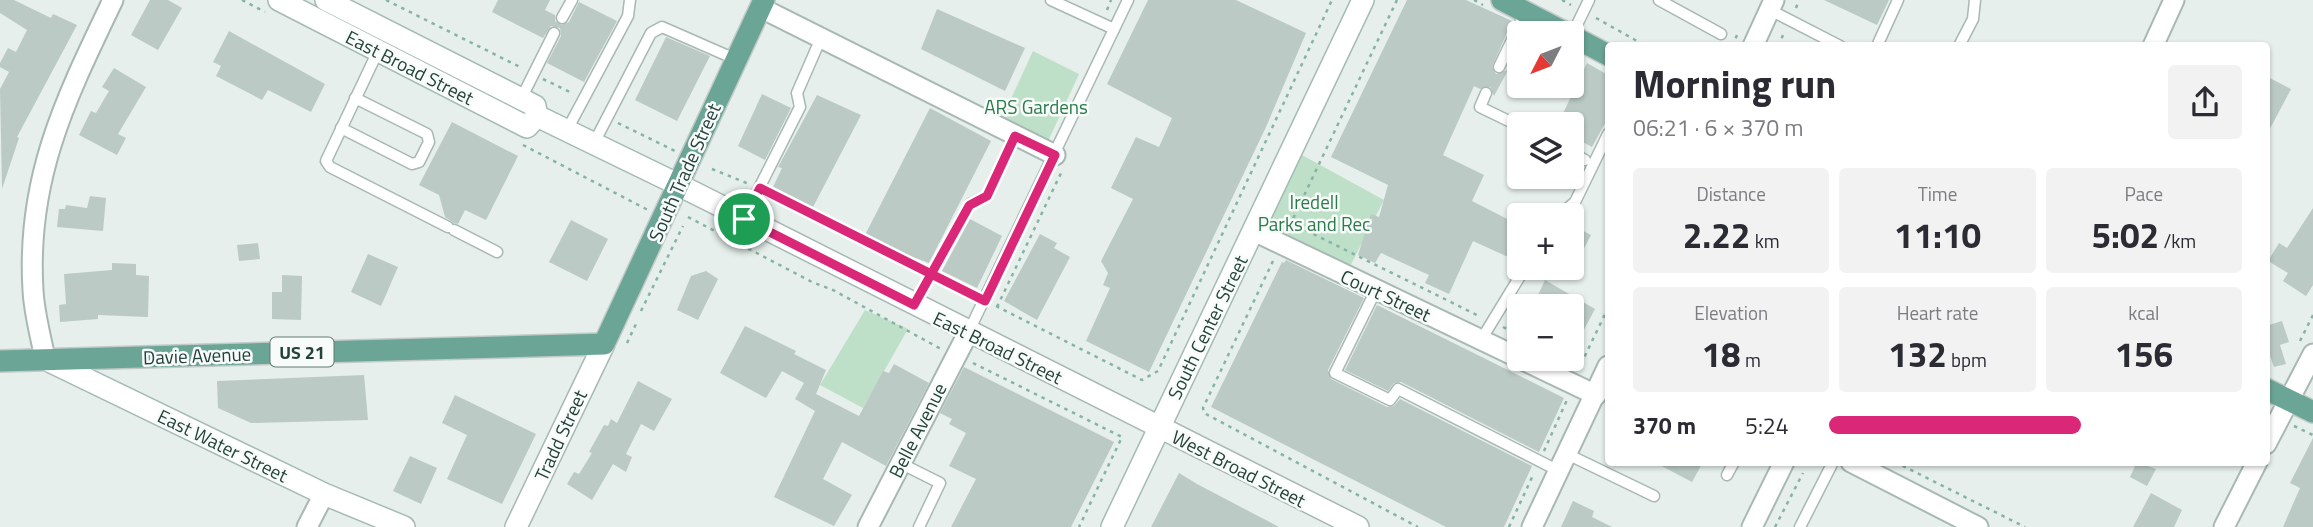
<!DOCTYPE html>
<html lang="en">
<head>
<meta charset="utf-8">
<style>
	body { margin:0; font-family:"Titillium Web",sans-serif; background:#f2f2f3; color:#2b2b33; height:100vh; display:flex; flex-direction:column; font-size:26px; white-space:nowrap }
	* { box-sizing:border-box; margin:0 }
	p { font-size:23px; color:#7c7c81 }
	.icon { flex:none; width:38px; height:38px; fill:none; stroke:currentColor; stroke-width:2; stroke-linecap:round; stroke-linejoin:round }
	.map { position:relative; flex:1; overflow:hidden }
	.details { position:absolute; left:1605px; top:42px; width:665px; height:424px; display:flex; flex-direction:column; background:#fff; border-radius:7px; box-shadow:0 2px 5px #0004 }
	.details>* { flex:none }
	.needle { width:46px; rotate:228deg }
	.tools { position:absolute; left:1507px; top:21px; display:grid; gap:14px }
	.tools a { display:grid; place-items:center; width:77px; height:77px; border-radius:7px; background:#fff; box-shadow:0 2px 5px #0004; font-size:35px }
	.pin { position:absolute; display:grid; place-items:center; width:60px; height:60px; color:#fff; margin:-30px; border:4px solid #fff; border-radius:50%; box-shadow:0 2px 7px #0007 }
	.round { display:grid; place-items:center; flex:none; width:74px; height:74px; border-radius:7px; background:#f2f2f3 }
	.summary { display:flex; align-items:center; justify-content:space-between; height:119px; padding:0 28px }
	h1 { font-size:38px; font-weight:700; line-height:52px }
	.metrics { display:grid; grid-template-columns:repeat(3,1fr); gap:10px; height:119px; padding:7px 28px }
	.metrics div { display:grid; align-content:center; border-radius:7px; background:#f2f2f3; text-align:center }
	.metrics b { font-size:35px; font-weight:700 }
	.metrics small { font-size:19px; font-weight:400 }
	.metrics p { font-size:19px }
	ul { padding:0 28px; list-style:none; font-size:23px }
	li { display:grid; grid-template-columns:112px 84px 1fr; align-items:center; height:52px }
	li i { height:18px; border-radius:9px; background:#db2777 }
	.map>svg:first-child { display:block }
	.green { fill:#bfe0c8 }
	.building { fill:#bbcac4 }
	.lines { fill:none; stroke-linecap:round; stroke-linejoin:round }
	.service-casing { stroke:#a8b8b2; stroke-width:13 }
	.minor-casing { stroke:#a8b8b2; stroke-width:23 }
	.tertiary-casing { stroke:#a8b8b2; stroke-width:24 }
	.secondary-casing { stroke:#a4bbb3; stroke-width:24 }
	.primary-casing { stroke:#c2cac8; stroke-width:24 }
	.path { stroke:#86b3a5; stroke-width:2.5; stroke-dasharray:3.5 5; stroke-linecap:butt }
	.service { stroke:#fff; stroke-width:10 }
	.minor { stroke:#fff; stroke-width:19 }
	.tertiary { stroke:#fff; stroke-width:21 }
	.secondary { stroke:#fff; stroke-width:21 }
	.primary { stroke:#6aa596; stroke-width:21 }
	.route-casing { stroke:#fff; stroke-width:14 }
	.route { stroke:#db2777; stroke-width:9 }
	.labels { text-anchor:middle; dominant-baseline:central; stroke-width:5; stroke-linejoin:round; paint-order:stroke }
	.shield { fill:#f7fbf9; stroke:#637a73; stroke-width:2 }
	.shield-label { font-size:18px; font-weight:bold; fill:#24423a }
	.street-label { font-size:19px; fill:#24423a; stroke:#f7fbf9 }
	.park-label { font-size:19px; fill:#2d7a4b; stroke:#f7fbf9 }
</style>
</head>
<body>
<div class="map">
<svg width="2313" height="527" viewBox="0 0 2313 527">
	<rect width="100%" height="100%" fill="#e6efeb"/>
	<g class="green">
		<polygon points="1033,51 1079,74 1044,150 998,127"/>
		<polygon points="1291,149 1384,200 1345,276 1254,231"/>
		<polygon points="865,310 908,329 863,408 820,385"/>
	</g>
	<g class="building">
		<polygon points="0,0 14,0 51,18 53,14 77,25 17,137 19,138 2,189 0,89 9,72 0,67 0,63 8,48 16,52 27,30 0,13"/>
		<polygon points="150,0 168,0 182,8 158,50 131,35"/>
		<polygon points="498,0 550,0 545,10 555,15 555,21 561,25 569,22 579,2 617,21 584,82 547,63 561,36 560,28 551,26 543,38 492,12"/>
		<polygon points="1148,0 1236,0 1306,33 1266,127 1149,372 1086,341 1110,288 1103,285 1108,273 1101,261 1133,199 1111,188 1136,137 1159,147 1172,118 1107,84"/>
		<polygon points="1407,0 1466,0 1512,21 1492,67 1496,74 1508,70 1494,96 1490,87 1480,89 1474,86 1443,155 1484,175 1472,201 1519,225 1519,262 1473,241 1449,294 1425,283 1429,275 1381,253 1375,263 1358,255 1371,214 1379,217 1388,185 1331,157"/>
		<polygon points="1824,0 1889,0 1877,25"/>
		<polygon points="937,9 1025,48 1005,91 921,49"/>
		<polygon points="229,31 325,84 311,112 268,90 262,100 216,76 221,66 213,62"/>
		<polygon points="666,37 710,56 677,121 635,100"/>
		<polygon points="1587,63 1608,75 1608,118 1592,147 1572,136 1572,124 1558,124"/>
		<polygon points="114,68 146,87 118,134 126,138 117,155 79,135 91,111 96,113 109,91 102,87"/>
		<polygon points="2266,76 2291,89 2266,136"/>
		<polygon points="762,94 791,108 765,160 738,146"/>
		<polygon points="817,95 861,115 813,207 773,187 782,168 778,167"/>
		<polygon points="930,108 991,141 929,263 888,248 865,235"/>
		<polygon points="452,122 518,156 486,220 465,210 458,224 454,223 445,217 439,195 419,185"/>
		<polygon points="90,196 106,198 103,231 57,227 59,209 65,209 66,205 87,208"/>
		<polygon points="2313,208 2313,285 2306,296 2283,281 2288,273 2268,261 2279,243 2287,248"/>
		<polygon points="970,219 1002,236 977,288 942,271"/>
		<polygon points="571,220 608,239 587,281 549,262"/>
		<polygon points="1572,225 1591,235 1581,254 1572,249"/>
		<polygon points="1040,234 1057,243 1054,248 1070,257 1037,320 1004,301"/>
		<polygon points="258,243 260,259 239,261 237,245"/>
		<polygon points="368,254 398,267 381,306 351,292"/>
		<polygon points="1286,260 1364,298 1328,370 1331,379 1387,407 1394,406 1400,399 1532,466 1504,527 1446,527 1211,407 1282,262 1284,263"/>
		<polygon points="112,263 136,264 136,275 149,276 148,317 98,315 98,319 60,322 59,305 66,304 64,274 112,270"/>
		<polygon points="706,271 718,279 698,320 677,310 691,276"/>
		<polygon points="282,275 302,276 301,320 272,319 272,292 282,292"/>
		<polygon points="1545,280 1595,309 1572,352 1572,306 1533,306"/>
		<polygon points="1377,305 1564,398 1539,452 1401,382 1394,383 1388,391 1345,370"/>
		<polygon points="2282,321 2289,342 2280,345 2286,364 2274,367 2266,345 2266,326"/>
		<polygon points="745,326 796,351 794,354 826,370 816,394 859,416 883,371 889,373 894,364 929,383 886,466 842,442 823,479 852,495 834,526 774,497 815,411 795,399 804,383 782,371 766,398 720,373"/>
		<polygon points="964,367 1114,442 1071,527 951,527 976,479 949,466 966,433 949,424 952,419 940,413"/>
		<polygon points="364,375 368,420 251,423 218,408 217,381"/>
		<polygon points="638,381 672,399 654,431 641,424 626,454 632,457 626,472 613,464 592,500 567,484 574,472 579,474 592,453 589,452 604,425 608,426 611,419 617,423"/>
		<polygon points="455,395 536,434 502,504 447,479 467,435 442,423"/>
		<polygon points="2313,438 2313,527 2283,527 2300,488 2290,483"/>
		<polygon points="410,456 437,468 421,504 393,491"/>
		<polygon points="1654,462 1703,462 1692,482"/>
		<polygon points="2137,462 2156,469 2147,486 2130,477"/>
		<polygon points="1179,473 1197,484 1279,527 1151,527"/>
		<polygon points="2151,493 2182,510 2174,527 2133,527"/>
		<polygon points="1573,501 1594,511 1592,517 1612,527 1561,527"/>
	</g>
	<g class="lines">
		<g class="service-casing">
			<g id="service">
				<polyline points="1051,0 1114,29"/>
				<polyline points="1659,0 1721,34"/>
				<polyline points="1770,10 1840,46"/>
				<polyline points="562,18 572,0"/>
				<polyline points="1572,35 1589,0"/>
				<polyline points="1877,46 1898,0"/>
				<polyline points="1959,46 1973,19 1975,0"/>
				<polyline points="378,51 326,161 330,167 448,227"/>
				<polyline points="1499,67 1525,13"/>
				<polyline points="1486,93 1480,107 1519,126"/>
				<polyline points="521,99 554,33"/>
				<polyline points="341,128 412,164 419,162 429,142 427,134 355,98"/>
				<polyline points="567,130 628,16 630,0"/>
				<polyline points="594,143 651,33 662,27 735,59"/>
				<polyline points="1572,153 1585,160"/>
				<polyline points="1560,215 1575,202 1608,134"/>
				<polyline points="744,218 800,107 797,93 821,38"/>
				<polyline points="454,230 497,252"/>
				<polyline points="1376,290 1335,373 1390,400 1398,389 1559,471"/>
				<polyline points="914,305 970,204 987,196 1015,136"/>
				<polyline points="968,333 1128,0"/>
				<polyline points="1481,340 1525,268"/>
				<polyline points="1567,454 1654,496"/>
				<polyline points="900,463 940,483 919,527"/>
				<polyline points="1727,475 1734,462"/>
				<polyline points="1800,527 1833,462"/>
			</g>
		</g>
		<g class="minor-casing">
			<g id="minor">
				<polyline points="761,8 1055,155"/>
				<polyline points="1753,46 1774,0"/>
				<polyline points="2153,46 2174,0"/>
				<polyline points="1254,231 1519,358"/>
				<path d="M45,359C41,337 34,313 33,290C26,178 66,98 113,0"/>
				<polyline points="1521,359 1596,395"/>
				<polyline points="2266,444 2313,354"/>
				<polyline points="1851,462 1978,527"/>
				<polyline points="307,527 324,494"/>
				<polyline points="868,527 968,333"/>
				<polyline points="1532,527 1608,366"/>
				<polyline points="1752,527 1784,462"/>
				<polyline points="2224,527 2257,462"/>
			</g>
		</g>
		<g class="tertiary-casing">
			<g id="tertiary">
				<polyline points="679,185 1358,527"/>
				<polyline points="516,527 604,344"/>
			</g>
		</g>
		<g class="secondary-casing">
			<g id="secondary">
				<polyline points="279,0 527,127 537,116"/>
				<polyline points="326,0 535,106 537,116 679,185"/>
				<polyline points="45,359 324,494 404,527"/>
				<polyline points="1112,527 1363,0"/>
			</g>
		</g>
		<g class="primary-casing">
			<g id="primary">
				<polyline points="1502,0 1566,33"/>
				<polyline points="1572,36 1608,55"/>
				<polyline points="0,361 604,344 764,0"/>
				<polyline points="2266,389 2313,412"/>
			</g>
		</g>
		<g class="path">
			<polyline points="242,0 265,12"/>
			<polyline points="386,0 522,68"/>
			<polyline points="1397,0 1291,223 1481,317"/>
			<polyline points="1474,0 1483,5"/>
			<polyline points="1562,0 1571,5"/>
			<polyline points="1796,8 1799,0"/>
			<polyline points="1107,10 1111,0"/>
			<polyline points="1596,18 1646,46"/>
			<polyline points="1732,46 1738,33"/>
			<polyline points="1778,46 1784,33"/>
			<polyline points="543,79 572,93"/>
			<polyline points="618,123 675,151"/>
			<polyline points="523,145 648,210"/>
			<polyline points="712,169 749,184"/>
			<polyline points="771,194 921,271"/>
			<polyline points="688,217 812,282 833,290 941,349"/>
			<polyline points="1273,261 1203,408 1204,413 1418,527"/>
			<polyline points="942,281 971,295"/>
			<polyline points="996,306 1142,380 1158,371 1332,0"/>
			<polyline points="997,307 1062,171"/>
			<polyline points="641,311 683,226"/>
			<polyline points="1503,327 1519,335"/>
			<polyline points="2300,341 2313,315"/>
			<polyline points="627,343 636,324"/>
			<polyline points="1567,359 1580,366 1608,308"/>
			<polyline points="973,363 1122,437 1079,527"/>
			<polyline points="2294,426 2313,435"/>
			<polyline points="1544,451 1567,400"/>
			<polyline points="1895,462 2025,527"/>
			<polyline points="1509,527 1534,473"/>
			<polyline points="1775,527 1803,473"/>
		</g>
		<use href="#service" class="service"/>
		<use href="#minor" class="minor"/>
		<use href="#tertiary" class="tertiary"/>
		<use href="#secondary" class="secondary"/>
		<use href="#primary" class="primary"/>
	</g>
	<g class="lines">
		<g class="route-casing">
			<polyline id="route" points="744,219 914,305 969,206 970,205 987,196 1015,136 1055,155 985,301 760,188 744,219"/>
		</g>
		<use href="#route" class="route"/>
	</g>
	<g class="labels">
		<rect class="shield" x="270.5" y="337.5" width="63" height="29" rx="5"/>
		<g class="shield-label">
			<text x="302" y="352">US 21</text>
		</g>
		<g class="street-label">
			<text transform="translate(410 67) rotate(27)">East Broad Street</text>
			<text transform="translate(684 172) rotate(-66)">South Trade Street</text>
			<text transform="translate(1386 295) rotate(25)">Court Street</text>
			<text transform="translate(1207 327) rotate(-64)">South Center Street</text>
			<text transform="translate(998 347) rotate(26)">East Broad Street</text>
			<text transform="translate(197 355) rotate(-2)">Davie Avenue</text>
			<text transform="translate(917 430) rotate(-63)">Belle Avenue</text>
			<text transform="translate(560 435) rotate(-65)">Tradd Street</text>
			<text transform="translate(223 445) rotate(26)">East Water Street</text>
			<text transform="translate(1239 468) rotate(27)">West Broad Street</text>
		</g>
		<g class="park-label">
			<text x="1036" y="106">ARS Gardens</text>
			<text x="1314" y="201">Iredell<tspan x="1314" dy="22">Parks and Rec</tspan></text>
		</g>
	</g>
</svg>
<div class="tools">
<a><svg class="needle" viewBox="-14 -14 28 28"><path d="M0-13l5 13h-10z" fill="#e53935"/><path d="M0 13l5-13h-10z" fill="#7c7c81"/></svg></a>
<a><svg class="icon" aria-label="layers" viewBox="0 0 24 24"><path d="M12 4l9 5-9 5-9-5zM3 14l9 5 9-5"/></svg></a>
<a>+</a>
<a>−</a>
</div>
<div class="pin" style="left:744px;top:219px;background:#1e9e55"><svg class="icon" aria-label="arrive" viewBox="0 0 24 24"><path d="M6 21V4h12l-3 4 3 4H6"/></svg></div>
<section class="details">
<div class="summary"><div><h1>Morning run</h1><p>06:21 · 6 × 370 m</p></div><a class="round"><svg class="icon" aria-label="share" viewBox="0 0 24 24"><path d="M12 15V3M7 8l5-5 5 5M5 13v7h14v-7"/></svg></a></div>
<div class="metrics">
<div><p>Distance</p><b>2.22<small> km</small></b></div>
<div><p>Time</p><b>11:10</b></div>
<div><p>Pace</p><b>5:02<small> /km</small></b></div>
</div>
<div class="metrics">
<div><p>Elevation</p><b>18<small> m</small></b></div>
<div><p>Heart rate</p><b>132<small> bpm</small></b></div>
<div><p>kcal</p><b>156</b></div>
</div>
<ul>
<li><b>370 m</b>5:24<i style="width:61%"></i></li>
</ul>
</section>
</div>
</body>
</html>
